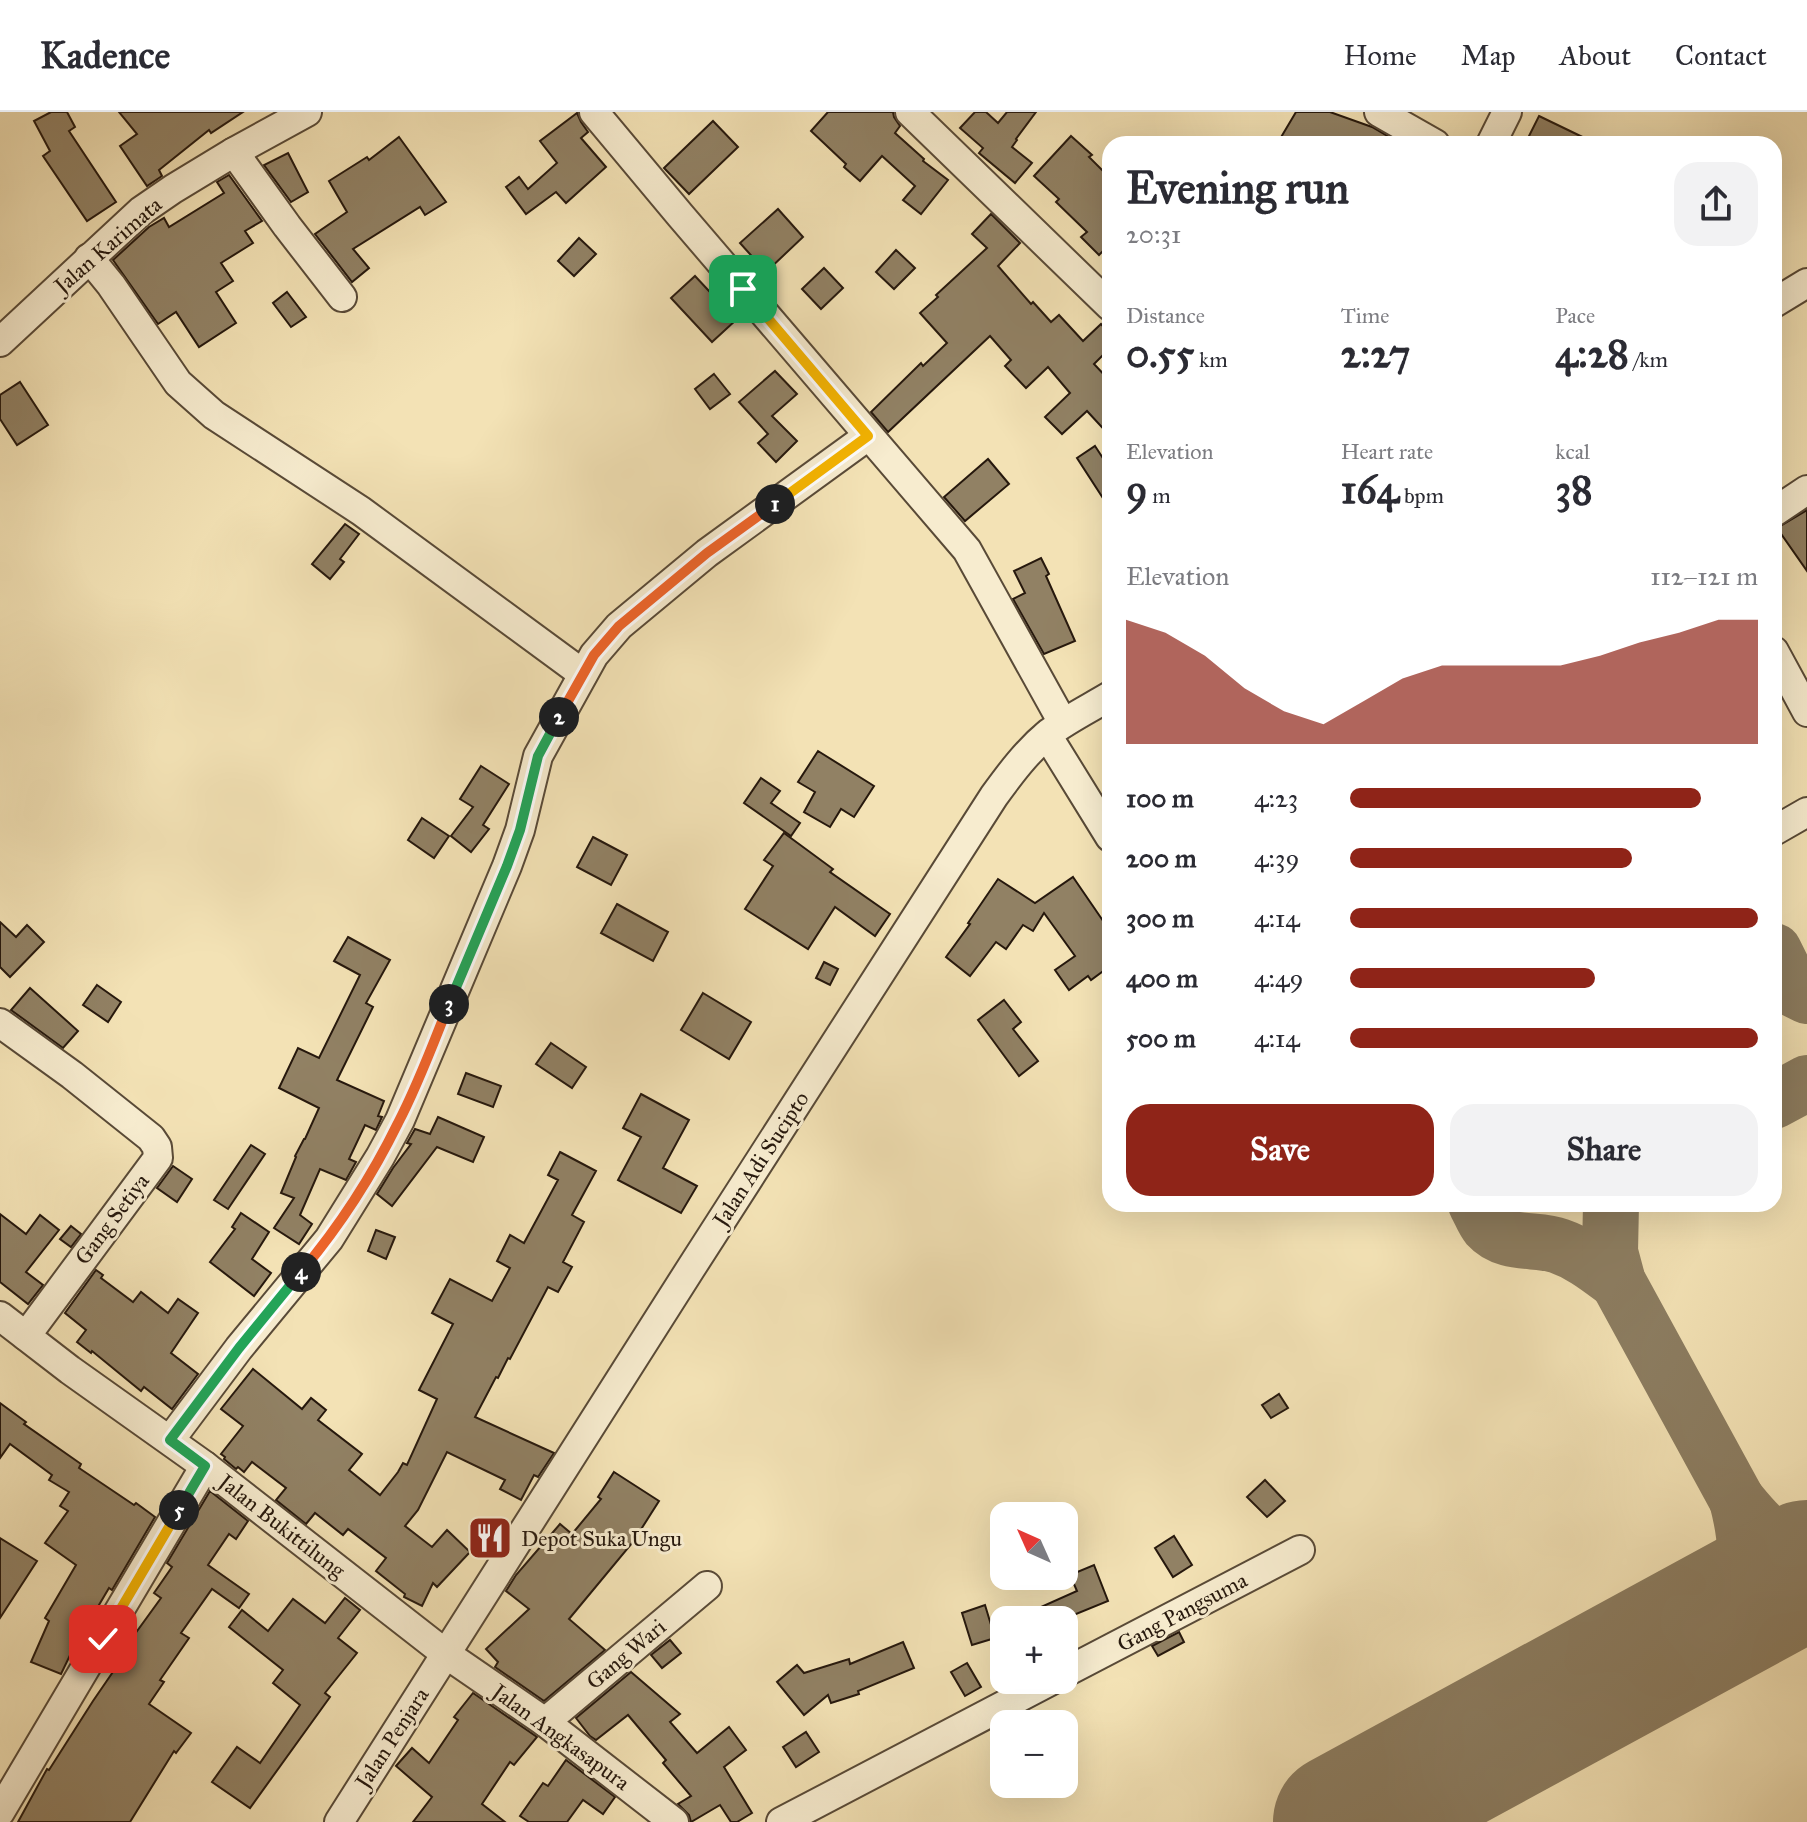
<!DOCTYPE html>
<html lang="en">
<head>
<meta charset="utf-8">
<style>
	body { margin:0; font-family:"IM FELL Great Primer",serif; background:#f2f2f3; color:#2b2b33; height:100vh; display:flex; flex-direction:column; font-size:30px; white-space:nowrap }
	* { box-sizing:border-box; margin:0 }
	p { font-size:26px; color:#7c7c81 }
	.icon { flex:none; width:44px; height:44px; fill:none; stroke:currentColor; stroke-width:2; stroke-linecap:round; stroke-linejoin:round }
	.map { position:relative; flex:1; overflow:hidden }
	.sheet { position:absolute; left:1102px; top:24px; width:680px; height:1076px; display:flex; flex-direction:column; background:#fff; border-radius:24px; box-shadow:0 8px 32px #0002 }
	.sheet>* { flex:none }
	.needle { width:52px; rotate:315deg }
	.tools { position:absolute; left:990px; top:1390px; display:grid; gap:16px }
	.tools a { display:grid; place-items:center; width:88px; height:88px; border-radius:16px; background:#fff; box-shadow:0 8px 32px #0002; font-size:40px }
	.pin { position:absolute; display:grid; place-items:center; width:68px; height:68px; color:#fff; margin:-34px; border-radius:16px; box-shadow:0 4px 12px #0006 }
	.km { position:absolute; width:40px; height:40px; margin:-20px; border-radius:50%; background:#222; color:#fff; font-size:22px; line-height:40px; text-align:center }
	.round { display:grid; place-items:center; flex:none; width:84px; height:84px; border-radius:24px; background:#f2f2f3 }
	.overview { display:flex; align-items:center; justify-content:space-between; height:136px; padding:0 24px }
	h1 { font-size:44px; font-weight:700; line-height:60px }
	.figures { display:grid; grid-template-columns:repeat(3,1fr); gap:12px; height:136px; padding:8px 24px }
	.figures div { display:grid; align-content:center }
	.figures b { font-size:40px; font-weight:700 }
	.figures small { font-size:22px; font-weight:400 }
	.figures p { font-size:22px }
	.chart { height:224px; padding:16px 24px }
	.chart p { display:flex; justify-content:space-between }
	.chart svg { width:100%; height:144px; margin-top:8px; fill:#8f2418; opacity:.7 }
	.button { display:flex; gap:16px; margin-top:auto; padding:16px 24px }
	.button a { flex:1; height:92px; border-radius:24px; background:#8f2418; color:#fff; font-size:32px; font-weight:700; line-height:92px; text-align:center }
	.button a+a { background:#f2f2f3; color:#2b2b33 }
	ul { padding:0 24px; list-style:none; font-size:26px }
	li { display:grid; grid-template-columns:128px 96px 1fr; align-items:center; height:60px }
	li i { height:20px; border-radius:10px; background:#8f2418 }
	header { display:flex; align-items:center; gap:48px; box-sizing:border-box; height:112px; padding:0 40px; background:#fff; border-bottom:2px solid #e1e1e2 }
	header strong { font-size:38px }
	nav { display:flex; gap:44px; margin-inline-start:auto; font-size:28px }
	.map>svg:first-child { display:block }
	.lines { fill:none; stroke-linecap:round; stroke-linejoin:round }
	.taxiway { stroke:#8c7d61; stroke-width:56 }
	.runway { stroke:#8c7d61; stroke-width:138 }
	.building { fill:#918164; stroke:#26180d; stroke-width:2 }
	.minor-casing { stroke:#594a37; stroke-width:32 }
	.minor { stroke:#f7eccf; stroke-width:28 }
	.split-1-casing { stroke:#fff; stroke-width:16 }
	.split-2-casing { stroke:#fff; stroke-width:16 }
	.split-3-casing { stroke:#fff; stroke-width:16 }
	.split-4-casing { stroke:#fff; stroke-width:16 }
	.split-5-casing { stroke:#fff; stroke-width:16 }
	.split-6-casing { stroke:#fff; stroke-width:16 }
	.split-1 { stroke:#f5b400; stroke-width:10 }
	.split-2 { stroke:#f0652b; stroke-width:10 }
	.split-3 { stroke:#22a559; stroke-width:10 }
	.split-4 { stroke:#f0652b; stroke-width:10 }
	.split-5 { stroke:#22a559; stroke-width:10 }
	.split-6 { stroke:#f5b400; stroke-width:10 }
	.labels { text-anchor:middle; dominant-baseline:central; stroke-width:6; stroke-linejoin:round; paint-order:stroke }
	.street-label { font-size:22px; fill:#26180d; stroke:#f7eccf }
	.poi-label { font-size:22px; fill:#26180d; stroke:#f7eccf; text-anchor:start }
</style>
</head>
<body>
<header>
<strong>Kadence</strong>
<nav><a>Home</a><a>Map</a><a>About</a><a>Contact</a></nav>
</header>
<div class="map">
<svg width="1807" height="1710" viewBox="0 0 1807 1710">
	<rect width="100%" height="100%" fill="#f3e2b5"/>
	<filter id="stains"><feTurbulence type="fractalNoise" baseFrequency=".0025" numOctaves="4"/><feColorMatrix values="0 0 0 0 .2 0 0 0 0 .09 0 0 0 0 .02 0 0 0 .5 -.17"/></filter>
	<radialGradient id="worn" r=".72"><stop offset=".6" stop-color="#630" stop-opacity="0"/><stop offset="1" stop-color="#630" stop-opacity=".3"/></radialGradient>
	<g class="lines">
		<g class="taxiway">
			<polyline points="1774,839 1793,877 1807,884"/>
			<polyline points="1774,989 1807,971"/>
			<path d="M1476,1092C1480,1099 1483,1108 1488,1114C1506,1134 1537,1126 1559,1134C1582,1142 1599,1156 1618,1170"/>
			<polyline points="1611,1092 1610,1140 1618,1170 1737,1388"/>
			<path d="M1718,1505C1748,1458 1751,1443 1737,1388C1756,1411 1775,1436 1807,1436"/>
			<polyline points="1377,1710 1437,1658"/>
		</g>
		<polyline class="runway" points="1342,1710 1807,1457"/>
	</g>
	<g class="building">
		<polygon points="51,0 67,0 75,15 69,19 116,90 87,109 43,44 50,39 34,9"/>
		<polygon points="119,0 243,0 211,21 209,18 159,58 162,64 147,74 120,34 137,22"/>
		<polygon points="828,0 893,0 894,5 900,14 895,21 924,47 923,49 948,68 921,102 903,88 915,74 882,44 860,69 844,55 846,52 811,19"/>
		<polygon points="975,0 986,0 998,11 1007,0 1036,0 1016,27 1017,28 1012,35 1032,51 1015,71 979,41 983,36 960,16"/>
		<polygon points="1296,0 1330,0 1372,15 1401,32 1277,32"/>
		<polygon points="577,1 581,10 588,20 581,26 606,55 566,91 556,80 526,102 506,75 519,65 528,77 557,51 540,29"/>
		<polygon points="1539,4 1597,32 1525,32"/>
		<polygon points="713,9 738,35 689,82 664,56"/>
		<polygon points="1071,24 1092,43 1089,45 1110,66 1110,132 1099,143 1081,125 1087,120 1056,90 1059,87 1034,64"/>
		<polygon points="399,25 446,90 425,103 420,95 353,137 369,156 352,170 315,122 347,100 329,69 367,45 369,48"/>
		<polygon points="288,41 308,80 291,90 264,53"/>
		<polygon points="229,63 262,109 245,119 253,131 221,151 233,169 216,180 236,211 199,235 176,200 158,212 113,148 149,115 164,106 169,115 224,81 217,70"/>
		<polygon points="778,97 803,125 766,160 740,131"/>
		<polygon points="991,102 1020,131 998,154 1031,192 1033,190 1051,210 1059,203 1083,229 1101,212 1110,222 1110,236 1094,252 1110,269 1110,324 1087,299 1062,322 1045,305 1070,281 1048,255 1026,276 1005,254 1011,248 990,224 888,320 871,300 921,251 923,254 947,231 920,201 938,185 936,183 987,136 972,122"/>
		<polygon points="579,126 596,142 574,164 558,149"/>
		<polygon points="896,138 915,156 894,177 876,160"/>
		<polygon points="824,156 843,176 821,197 802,177"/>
		<polygon points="695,164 736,208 712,230 671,186"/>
		<polygon points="287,180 306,205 291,215 273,191"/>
		<polygon points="775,259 797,282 772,304 797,329 776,350 758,331 768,322 739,290"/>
		<polygon points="714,262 730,282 710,297 695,277"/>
		<polygon points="20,270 48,313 17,333 0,307 0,283"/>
		<polygon points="1095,334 1110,357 1110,397 1077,346"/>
		<polygon points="988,347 1009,372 965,409 944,385"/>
		<polygon points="1807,398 1807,459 1777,416"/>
		<polygon points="345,412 359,422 340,447 344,450 330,467 312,452"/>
		<polygon points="1041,446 1049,462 1046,464 1075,529 1044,542 1013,487 1025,481 1014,459"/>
		<polygon points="818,639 874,674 854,705 841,697 830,715 804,700 815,680 798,670"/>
		<polygon points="481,654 509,672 483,713 489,717 471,740 451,724 473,695 460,687"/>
		<polygon points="761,666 780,679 771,691 800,711 791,724 744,691"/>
		<polygon points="422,706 449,724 434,746 408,728"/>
		<polygon points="784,721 833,757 830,760 890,802 875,824 835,795 808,837 745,797 773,754 764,748"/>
		<polygon points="593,725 627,743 611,773 577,755"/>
		<polygon points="1073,765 1110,819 1110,854 1091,868 1088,864 1069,878 1055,858 1075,844 1044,801 1033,819 1023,813 1006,837 996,830 970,864 946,845 970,812 968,811 998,767 1035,791"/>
		<polygon points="617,792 668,820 653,849 601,821"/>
		<polygon points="0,810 16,825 27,813 44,830 10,865 0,855"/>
		<polygon points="348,825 390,848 366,891 373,895 337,968 384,989 378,1004 382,1005 376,1018 365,1013 349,1047 356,1050 346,1068 320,1057 300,1103 312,1112 299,1132 274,1116 294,1086 281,1081 296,1045 295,1044 304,1027 305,1027 319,996 279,976 298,936 319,946 360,863 334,849"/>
		<polygon points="824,850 838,857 830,873 816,866"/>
		<polygon points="97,873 121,890 108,910 83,893"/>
		<polygon points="30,876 78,919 63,936 11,898"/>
		<polygon points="703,881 751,910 729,947 681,918"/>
		<polygon points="1004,888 1021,910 1013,917 1038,949 1019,964 978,908"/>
		<polygon points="551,931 586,955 572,976 536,952"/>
		<polygon points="466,961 501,974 493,995 458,982"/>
		<polygon points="641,982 689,1008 663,1056 697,1074 681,1101 618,1068 641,1025 623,1016"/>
		<polygon points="438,1005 484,1025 473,1050 437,1035 392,1094 377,1082 393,1056 411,1032 407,1031 415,1017 430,1022"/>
		<polygon points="251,1033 265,1042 228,1097 214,1088"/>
		<polygon points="560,1040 596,1059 572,1103 584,1110 563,1150 572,1155 558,1180 548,1175 510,1247 508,1246 498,1266 496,1265 475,1305 554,1341 538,1365 534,1363 521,1388 500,1377 505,1368 447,1340 418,1398 405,1414 432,1435 447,1418 470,1440 437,1475 433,1471 422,1494 404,1485 405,1482 376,1459 386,1446 348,1417 343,1423 315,1401 306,1412 276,1388 286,1376 252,1350 244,1360 238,1355 236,1357 224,1347 225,1345 221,1342 243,1314 221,1297 253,1257 302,1297 311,1286 326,1298 318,1308 362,1342 349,1358 380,1383 398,1360 403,1351 407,1353 437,1287 419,1278 453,1212 432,1201 450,1167 492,1189 510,1156 497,1149 510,1123 524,1131 558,1068 548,1063"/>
		<polygon points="173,1054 192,1067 177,1090 157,1076"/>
		<polygon points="241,1101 269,1120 252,1147 271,1161 254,1184 210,1150 235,1117 232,1115"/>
		<polygon points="0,1102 26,1122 40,1103 59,1118 26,1160 43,1173 28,1192 0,1170"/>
		<polygon points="71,1114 81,1122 71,1135 60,1127"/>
		<polygon points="376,1118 395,1125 386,1147 368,1139"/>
		<polygon points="96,1158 103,1163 101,1166 133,1190 141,1180 168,1201 178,1187 198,1201 171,1241 198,1262 172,1297 144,1275 141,1279 92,1239 91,1241 77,1230 86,1218 65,1201"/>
		<polygon points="1279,1282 1288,1296 1271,1306 1262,1293"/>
		<polygon points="0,1291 26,1310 24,1312 81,1352 79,1356 134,1393 136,1391 155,1405 112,1478 109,1476 73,1537 61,1562 31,1550 49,1509 45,1506 76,1453 45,1431 68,1399 60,1394 69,1380 49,1368 52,1363 10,1332 0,1346"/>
		<polygon points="614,1360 659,1389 633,1430 569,1507 605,1538 544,1589 495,1555 498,1550 486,1537 529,1497 506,1479 516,1463 560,1412 572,1422 601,1387 598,1385"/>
		<polygon points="1265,1368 1285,1389 1267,1405 1247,1385"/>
		<polygon points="210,1379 248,1409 236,1427 229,1422 208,1453 249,1482 239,1496 212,1477 181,1521 189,1526 160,1568 164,1570 149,1592 191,1621 176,1641 174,1639 130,1710 18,1710 47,1657 49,1658 93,1589 130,1535 127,1533 161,1486 154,1481 172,1455 167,1451"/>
		<polygon points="1174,1424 1192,1453 1173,1465 1155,1436"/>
		<polygon points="0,1426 37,1449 0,1506"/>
		<polygon points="1094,1453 1108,1489 1071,1504 1073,1508 1047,1508 1041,1495 1077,1479 1070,1463"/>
		<polygon points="345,1486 360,1498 338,1526 357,1541 325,1581 330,1585 250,1696 212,1670 237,1635 260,1651 300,1593 273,1571 283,1558 229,1515 242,1498 268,1519 293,1487 325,1511"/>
		<polygon points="985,1493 995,1526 972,1533 962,1501"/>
		<polygon points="1179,1520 1184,1530 1158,1544 1152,1534"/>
		<polygon points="670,1528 681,1541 662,1556 651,1543"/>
		<polygon points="903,1530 914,1556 858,1579 859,1582 831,1591 828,1583 804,1603 777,1570 797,1553 804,1561 849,1547 850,1552"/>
		<polygon points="967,1551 981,1575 965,1584 951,1560"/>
		<polygon points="631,1560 680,1602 670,1610 697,1641 729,1615 746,1638 724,1655 752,1701 737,1710 731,1710 720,1693 691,1710 689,1703 678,1692 691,1684 663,1651 666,1648 628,1603 596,1628 590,1624 576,1606"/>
		<polygon points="473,1581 537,1625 514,1653 510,1650 482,1692 505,1710 413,1710 432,1685 396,1654 412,1636 429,1651 458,1608 454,1605"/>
		<polygon points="806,1620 819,1640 796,1655 783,1635"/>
		<polygon points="566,1648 615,1685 603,1702 583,1688 567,1710 529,1710 520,1704 543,1671 548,1674"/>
	</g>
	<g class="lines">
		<g class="minor-casing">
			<g id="minor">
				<polyline points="594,0 680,103 967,438 1063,611"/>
				<polyline points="910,0 1110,194"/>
				<polyline points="1379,0 1435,32"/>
				<polyline points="1491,32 1507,0"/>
				<polyline points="234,40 287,114 342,185"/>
				<polyline points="89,146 111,173 178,271 214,303 361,399 583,562"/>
				<polyline points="1774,191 1807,171"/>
				<polyline points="0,230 141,99 173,77 234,40 307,0"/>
				<polyline points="1774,400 1807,378"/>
				<polyline points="1774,539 1807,600"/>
				<polyline points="1047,623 1110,725"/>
				<polyline points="1774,719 1807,700"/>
				<polyline points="0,911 72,963 151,1026 157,1035 158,1046 26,1224"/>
				<polyline points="0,1204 70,1258 205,1354 446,1542 545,1610 674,1710"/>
				<polyline points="170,1328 239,1236 329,1127 380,1045 400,1008 507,754 520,718 538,644 594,543 619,514 707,441 868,324"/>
				<polyline points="1064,1561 1300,1438"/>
				<polyline points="545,1610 707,1474"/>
				<polyline points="0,1700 205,1354"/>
				<path d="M339,1710L691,1156L994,684C1010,662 1027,639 1049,621C1068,607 1090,596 1110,584"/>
				<polyline points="781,1710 1052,1568"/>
			</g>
		</g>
		<use href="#minor" class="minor"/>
	</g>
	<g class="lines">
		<g class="split-1-casing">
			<polyline id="split-1" points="743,177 868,324 775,392"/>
		</g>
		<g class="split-2-casing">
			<polyline id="split-2" points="559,605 594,543 619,514 707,441 775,392"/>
		</g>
		<g class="split-3-casing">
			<polyline id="split-3" points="449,892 507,754 520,718 538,644 559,605"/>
		</g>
		<g class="split-4-casing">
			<path id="split-4" d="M301,1160C339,1115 372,1064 398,1011C418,973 433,932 449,892"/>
		</g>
		<g class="split-5-casing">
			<polyline id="split-5" points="179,1398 205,1354 170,1328 239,1236 301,1160"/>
		</g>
		<g class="split-6-casing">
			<polyline id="split-6" points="103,1527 179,1398"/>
		</g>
		<use href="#split-1" class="split-1"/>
		<use href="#split-2" class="split-2"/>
		<use href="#split-3" class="split-3"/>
		<use href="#split-4" class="split-4"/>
		<use href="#split-5" class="split-5"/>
		<use href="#split-6" class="split-6"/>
	</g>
	<defs>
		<g id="restaurant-square" transform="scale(2.3)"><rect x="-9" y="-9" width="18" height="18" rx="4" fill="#8f2418" stroke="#f7eccf"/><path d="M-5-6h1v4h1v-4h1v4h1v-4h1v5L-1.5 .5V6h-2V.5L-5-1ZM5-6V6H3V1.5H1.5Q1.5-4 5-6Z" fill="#fff"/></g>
	</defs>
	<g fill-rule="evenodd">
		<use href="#restaurant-square" x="490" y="1426"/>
	</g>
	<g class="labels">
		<g class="street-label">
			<text transform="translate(108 133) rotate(-41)">Jalan Karimata</text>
			<text transform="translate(761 1047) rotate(-57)">Jalan Adi Sucipto</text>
			<text transform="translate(112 1107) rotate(-53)">Gang Setiya</text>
			<text transform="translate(282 1414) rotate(38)">Jalan Bukittilung</text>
			<text transform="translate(1182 1500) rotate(-28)">Gang Pangsuma</text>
			<text transform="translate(626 1542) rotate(-40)">Gang Wari</text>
			<text transform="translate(561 1625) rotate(36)">Jalan Angkasapura</text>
			<text transform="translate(392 1626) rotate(-57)">Jalan Penjara</text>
		</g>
		<g class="poi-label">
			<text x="521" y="1426">Depot Suka Ungu</text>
		</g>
	</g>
	<rect width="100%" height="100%" filter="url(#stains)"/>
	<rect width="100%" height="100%" fill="url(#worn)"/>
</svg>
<div class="tools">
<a><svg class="needle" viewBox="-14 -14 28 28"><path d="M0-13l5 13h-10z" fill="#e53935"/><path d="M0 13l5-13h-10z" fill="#7c7c81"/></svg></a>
<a>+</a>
<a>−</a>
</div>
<div class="pin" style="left:743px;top:177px;background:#1e9e55"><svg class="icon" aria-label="arrive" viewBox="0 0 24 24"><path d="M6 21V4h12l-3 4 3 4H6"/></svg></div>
<div class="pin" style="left:103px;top:1527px;background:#d93025"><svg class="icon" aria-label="check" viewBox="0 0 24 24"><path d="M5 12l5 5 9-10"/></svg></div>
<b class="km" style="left:775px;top:392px">1</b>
<b class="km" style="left:559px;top:605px">2</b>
<b class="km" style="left:449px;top:892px">3</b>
<b class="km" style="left:301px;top:1160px">4</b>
<b class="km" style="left:179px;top:1398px">5</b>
<section class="sheet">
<div class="overview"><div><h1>Evening run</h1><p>20:31</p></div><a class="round"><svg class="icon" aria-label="share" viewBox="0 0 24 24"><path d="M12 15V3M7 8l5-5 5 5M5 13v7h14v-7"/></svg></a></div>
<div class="figures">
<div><p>Distance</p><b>0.55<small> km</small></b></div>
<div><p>Time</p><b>2:27</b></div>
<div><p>Pace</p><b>4:28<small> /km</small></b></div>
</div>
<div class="figures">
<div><p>Elevation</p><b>9<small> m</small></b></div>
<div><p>Heart rate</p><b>164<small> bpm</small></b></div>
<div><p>kcal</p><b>38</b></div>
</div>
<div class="chart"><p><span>Elevation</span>112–121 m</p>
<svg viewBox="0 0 160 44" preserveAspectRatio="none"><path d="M0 44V6L10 10L20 17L30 27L40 34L50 38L60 31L70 24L80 20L90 20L100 20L110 20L120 17L130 13L140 10L150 6L160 6V44z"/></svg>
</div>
<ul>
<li><b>100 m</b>4:23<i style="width:86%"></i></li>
<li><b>200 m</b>4:39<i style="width:69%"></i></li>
<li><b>300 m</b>4:14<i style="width:100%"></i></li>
<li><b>400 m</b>4:49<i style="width:60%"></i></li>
<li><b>500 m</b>4:14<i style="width:100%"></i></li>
</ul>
<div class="button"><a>Save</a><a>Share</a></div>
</section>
</div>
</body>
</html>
